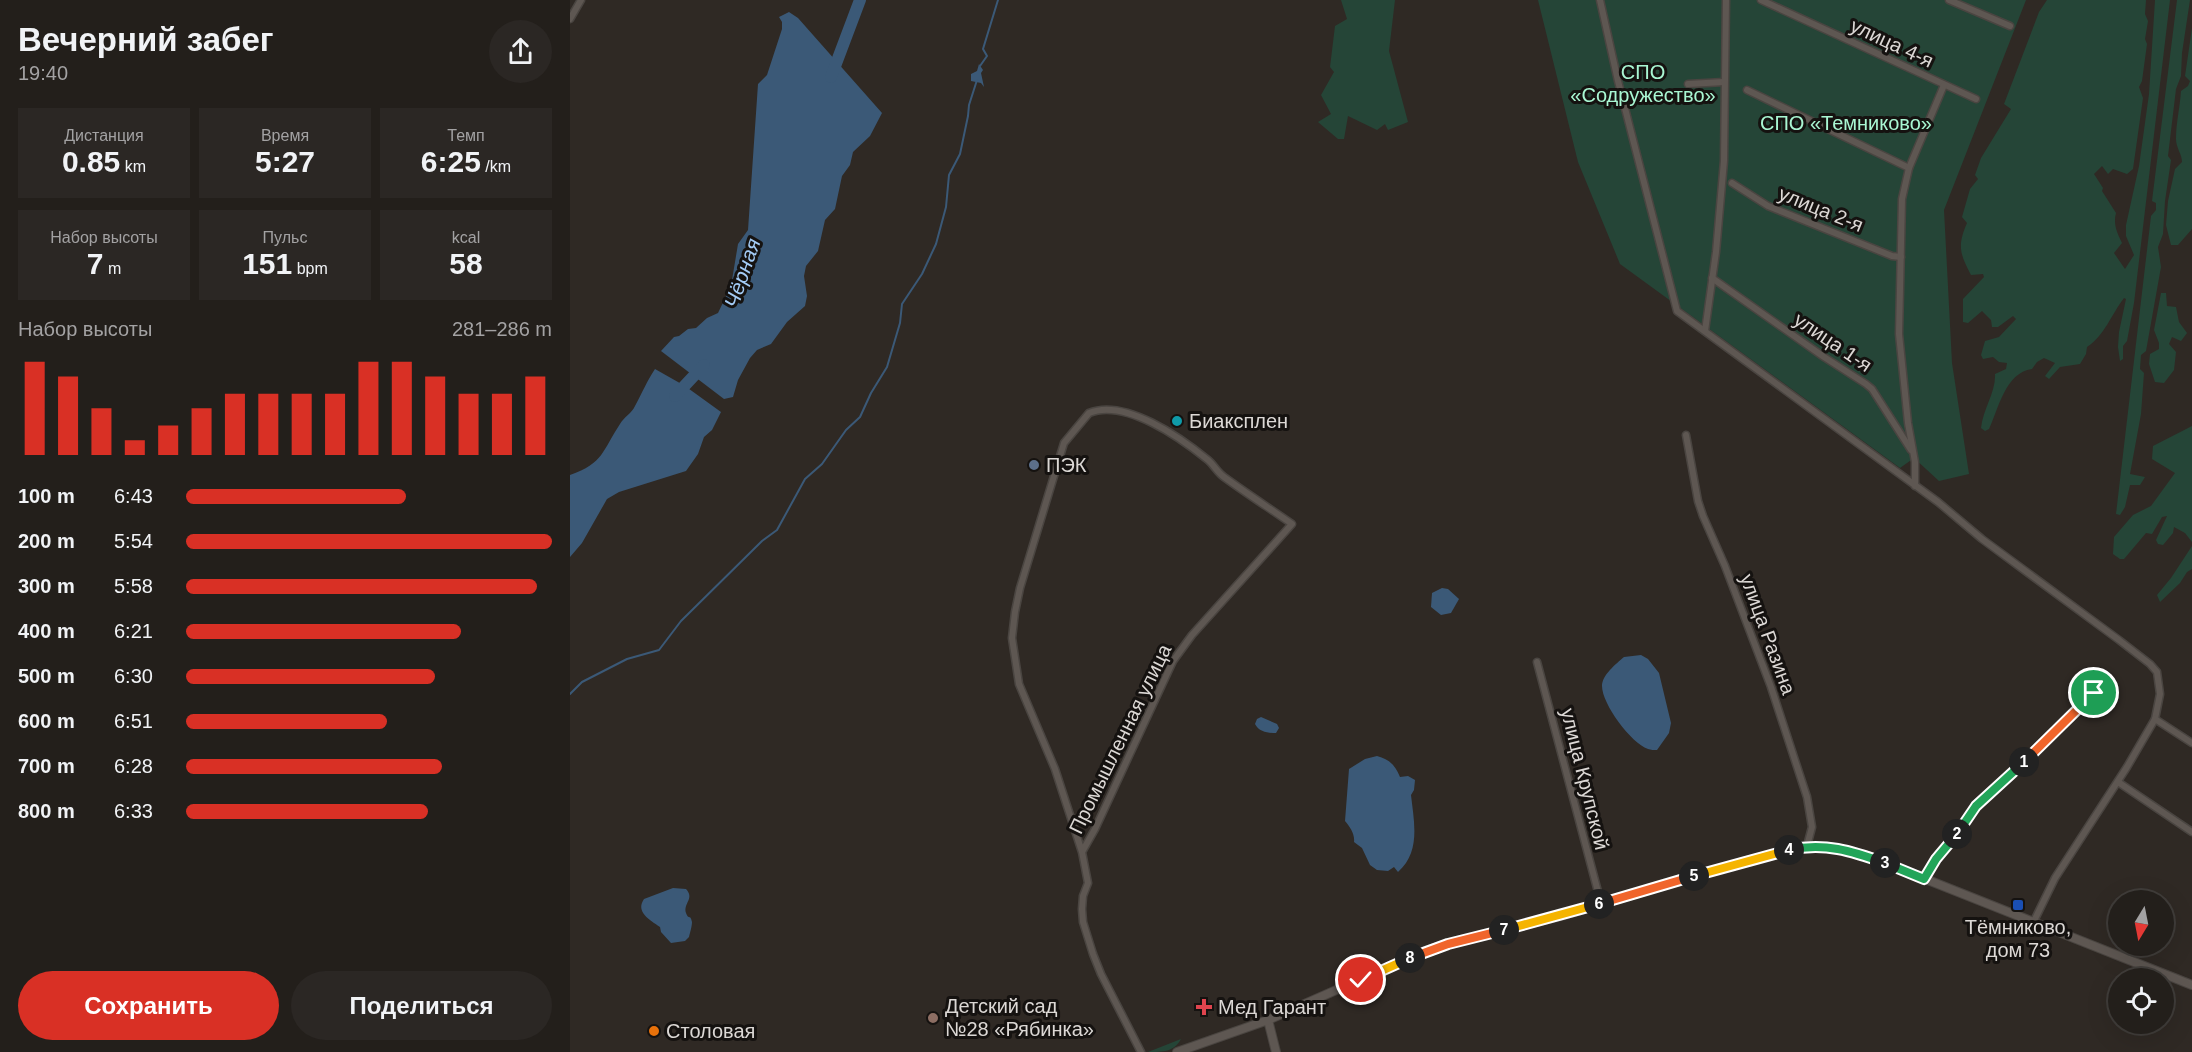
<!DOCTYPE html>
<html lang="ru">
<head>
<meta charset="utf-8">
<style>
	body { margin:0; font-family:Helvetica,sans-serif; background:#2b2724; color:#f1f3f6; height:100vh; display:flex; flex-direction:column; font-size:22px; white-space:nowrap }
	* { box-sizing:border-box; margin:0 }
	p { font-size:20px; color:#a3a2a3 }
	.icon { flex:none; width:33px; height:33px; fill:none; stroke:currentColor; stroke-width:2; stroke-linecap:round; stroke-linejoin:round }
	.map { position:relative; flex:1; overflow:hidden }
	.sheet { display:flex; flex-direction:column; background:#231f1b; width:570px }
	.sheet>* { flex:none }
	.needle { width:39px; rotate:190deg }
	.buttons { position:absolute; left:1538px; top:890px; display:grid; gap:12px }
	.buttons a { display:grid; place-items:center; width:66px; height:66px; border-radius:50%; background:#231f1b; box-shadow:0 6px 24px #0002,0 0 0 2px #403d3a; font-size:30px }
	.pin { position:absolute; display:grid; place-items:center; width:51px; height:51px; color:#fff; margin:-26px; border:3px solid #fff; border-radius:50%; box-shadow:0 2px 6px #0007 }
	.km { position:absolute; width:30px; height:30px; margin:-15px; border-radius:50%; background:#222; color:#fff; font-size:16px; line-height:30px; text-align:center }
	.round { display:grid; place-items:center; flex:none; width:63px; height:63px; border-radius:32px; background:#2b2724 }
	.summary { display:flex; align-items:center; justify-content:space-between; height:102px; padding:0 18px }
	h1 { font-size:33px; font-weight:600; line-height:45px }
	.stats { display:grid; grid-template-columns:repeat(3,1fr); gap:9px; height:102px; padding:6px 18px }
	.stats div { display:grid; align-content:center; border-radius:0px; background:#2b2724; text-align:center }
	.stats b { font-size:30px; font-weight:600 }
	.stats small { font-size:16px; font-weight:400 }
	.stats p { font-size:16px }
	.chart { height:168px; padding:12px 18px }
	.chart p { display:flex; justify-content:space-between }
	.chart svg { width:100%; height:108px; margin-top:6px; stroke:#d93025; stroke-width:6 }
	.primary-button { display:flex; gap:12px; margin-top:auto; padding:12px 18px }
	.primary-button a { flex:1; height:69px; border-radius:36px; background:#d93025; color:#fff; font-size:24px; font-weight:600; line-height:69px; text-align:center }
	.primary-button a+a { background:#2b2724; color:#f1f3f6 }
	ul { padding:0 18px; list-style:none; font-size:20px }
	li { display:grid; grid-template-columns:96px 72px 1fr; align-items:center; height:45px }
	li i { height:15px; border-radius:8px; background:#d93025 }
	main { display:flex; flex:1; min-height:0 }
	.map>svg:first-child { display:block }
	.green { fill:#254537 }
	.water { fill:#3b5977 }
	.lines { fill:none; stroke-linecap:round; stroke-linejoin:round }
	.stream { stroke:#3b5977; stroke-width:2 }
	.river { stroke:#3b5977; stroke-width:12 }
	.minor-casing { stroke:#4a4541; stroke-width:9 }
	.tertiary-casing { stroke:#4a4541; stroke-width:10 }
	.minor { stroke:#5e5752; stroke-width:6 }
	.tertiary { stroke:#5e5752; stroke-width:8 }
	.split-1-casing { stroke:#fff; stroke-width:12 }
	.split-2-casing { stroke:#fff; stroke-width:12 }
	.split-3-casing { stroke:#fff; stroke-width:12 }
	.split-4-casing { stroke:#fff; stroke-width:12 }
	.split-5-casing { stroke:#fff; stroke-width:12 }
	.split-6-casing { stroke:#fff; stroke-width:12 }
	.split-7-casing { stroke:#fff; stroke-width:12 }
	.split-8-casing { stroke:#fff; stroke-width:12 }
	.split-9-casing { stroke:#fff; stroke-width:12 }
	.split-1 { stroke:#f0652b; stroke-width:8 }
	.split-2 { stroke:#22a559; stroke-width:8 }
	.split-3 { stroke:#22a559; stroke-width:8 }
	.split-4 { stroke:#22a559; stroke-width:8 }
	.split-5 { stroke:#f5b400; stroke-width:8 }
	.split-6 { stroke:#f0652b; stroke-width:8 }
	.split-7 { stroke:#f5b400; stroke-width:8 }
	.split-8 { stroke:#f0652b; stroke-width:8 }
	.split-9 { stroke:#f5b400; stroke-width:8 }
	.culture-dot { fill:#0f9aa8; stroke:#151210; stroke-width:2 }
	.service-dot { fill:#5c6f8a; stroke:#151210; stroke-width:2 }
	.transit-dot { fill:#1a4fb4; stroke:#151210; stroke-width:2 }
	.health-dot { fill:#e0444e; stroke:#151210; stroke-width:2 }
	.education-dot { fill:#8d6e63; stroke:#151210; stroke-width:2 }
	.food-dot { fill:#e8710a; stroke:#151210; stroke-width:2 }
	.labels { text-anchor:middle; dominant-baseline:central; stroke-width:6; stroke-linejoin:round; paint-order:stroke }
	.street-label { font-size:20px; fill:#dcd8d5; stroke:#151210 }
	.park-label { font-size:20px; fill:#a9f7d3; stroke:#151210 }
	.poi-label { font-size:20px; fill:#dcd8d5; stroke:#151210; text-anchor:start }
	.water-label { font-size:21px; font-style:italic; fill:#a3cbf5; stroke:#151210 }
</style>
</head>
<body>
<main>
<section class="sheet">
<div class="summary"><div><h1>Вечерний забег</h1><p>19:40</p></div><a class="round"><svg class="icon" aria-label="share" viewBox="0 0 24 24"><path d="M12 15V3M7 8l5-5 5 5M5 13v7h14v-7"/></svg></a></div>
<div class="stats">
<div><p>Дистанция</p><b>0.85<small> km</small></b></div>
<div><p>Время</p><b>5:27</b></div>
<div><p>Темп</p><b>6:25<small> /km</small></b></div>
</div>
<div class="stats">
<div><p>Набор высоты</p><b>7<small> m</small></b></div>
<div><p>Пульс</p><b>151<small> bpm</small></b></div>
<div><p>kcal</p><b>58</b></div>
</div>
<div class="chart"><p><span>Набор высоты</span>281–286 m</p>
<svg viewBox="0 0 160 44" preserveAspectRatio="none"><path d="M5 44V6M15 44V12M25 44V25M35 44V38M45 44V32M55 44V25M65 44V19M75 44V19M85 44V19M95 44V19M105 44V6M115 44V6M125 44V12M135 44V19M145 44V19M155 44V12"/></svg>
</div>
<ul>
<li><b>100 m</b>6:43<i style="width:60%"></i></li>
<li><b>200 m</b>5:54<i style="width:100%"></i></li>
<li><b>300 m</b>5:58<i style="width:96%"></i></li>
<li><b>400 m</b>6:21<i style="width:75%"></i></li>
<li><b>500 m</b>6:30<i style="width:68%"></i></li>
<li><b>600 m</b>6:51<i style="width:55%"></i></li>
<li><b>700 m</b>6:28<i style="width:70%"></i></li>
<li><b>800 m</b>6:33<i style="width:66%"></i></li>
</ul>
<div class="primary-button"><a>Сохранить</a><a>Поделиться</a></div>
</section>
<div class="map">
<svg width="1622" height="1052" viewBox="0 0 1622 1052">
	<rect width="100%" height="100%" fill="#2f2924"/>
	<g class="green">
		<polygon points="771,0 825,0 819,51 838,122 818,130 815,124 807,130 778,116 774,139 768,139 748,122 761,114 751,95 764,72 760,67 765,26 777,19"/>
		<polygon points="968,0 1456,0 1374,210 1382,363 1399,474 1369,481 1344,458 1330,468 1050,264 1008,162"/>
		<path d="M1477,0H1576L1575,14L1578,21L1575,39L1577,44L1572,81L1569,87L1573,98L1563,169L1557,174L1543,169L1538,174L1532,166L1524,174L1533,188L1532,191L1546,213C1543,224 1547,233 1552,243L1544,253L1555,269L1564,255L1556,236V225L1569,166L1579,94L1585,0H1600L1564,303L1557,341L1553,346V359L1550,361L1548,347L1549,332L1556,299L1554,298C1541,315 1535,335 1517,347L1516,354L1510,364L1490,367L1479,379L1475,376L1485,363L1474,358L1467,362L1462,369C1435,373 1429,408 1419,429L1415,431L1411,428C1413,409 1426,392 1425,374L1436,369L1437,363L1429,362L1423,357L1413,359L1411,355L1415,341L1429,337L1446,319L1443,316L1428,327H1422L1421,320L1412,311L1398,323L1393,322V299L1414,277L1413,274L1401,275C1390,254 1387,246 1397,223L1392,217L1400,189L1408,179L1405,175L1411,158L1441,109L1434,104L1469,12Z"/>
		<polygon points="1607,0 1620,0 1612,53 1611,76 1606,89 1598,156 1601,160 1595,201 1593,234 1588,247 1591,267 1576,351 1571,355 1570,369 1574,373 1571,414 1560,474 1575,477 1570,485 1560,485 1555,507 1550,515 1546,514 1581,216 1586,210 1586,203 1582,201"/>
		<path d="M1622,28V229L1608,245H1601L1596,225L1598,201L1605,169L1612,162C1612,154 1606,148 1606,139C1606,123 1610,107 1611,91L1618,86L1620,81L1615,76Z"/>
		<polygon points="1591,293 1596,293 1597,306 1606,307 1609,322 1617,333 1611,341 1602,337 1599,344 1606,352 1604,370 1594,383 1585,382 1579,364 1580,354 1589,349 1589,343 1584,330"/>
		<polygon points="1622,426 1622,542 1615,533 1604,527 1603,533 1593,545 1588,544 1586,540 1597,516 1592,517 1582,534 1576,533 1554,559 1550,559 1543,554 1544,537 1563,515 1581,506 1605,473 1582,459 1583,446"/>
		<polygon points="1622,546 1622,569 1617,572 1610,583 1590,602 1587,595 1601,578"/>
		<path d="M611,1039C604,1052 593,1052 578,1052Z"/>
	</g>
	<g class="water">
		<polygon points="219,12 228,18 312,113 300,136 283,152 280,165 272,176 265,209 255,220 248,251 236,266 234,276 237,296 235,306 217,322 201,344 187,350 180,358 168,380 163,397 154,399 91,351 104,337 109,336 118,329 126,328 137,318 148,313 161,286 168,244 178,230 188,84 197,75 212,29 212,22 209,17"/>
		<polygon points="409,64 413,70 411,73 414,87 411,83 401,81 401,74 407,71"/>
		<path d="M85,369L115,386L151,412L142,430L134,437L128,454L116,471L49,492L37,499L12,543L0,557V475C34,463 32,451 50,424C54,417 62,413 65,406C72,393 77,381 85,369Z"/>
		<polygon points="872,588 878,589 889,599 881,613 871,615 861,607 862,593"/>
		<path d="M1071,655L1078,659L1089,673L1101,723L1099,733L1087,750C1084,750 1081,750 1078,749C1061,743 1032,704 1032,686C1032,675 1046,664 1054,657Z"/>
		<path d="M691,717L707,724L709,728L706,733C698,733 689,732 685,724L687,719Z"/>
		<path d="M807,756C819,759 825,765 830,777L838,776L845,780L844,790L841,795C844,822 851,852 828,872L824,867L818,871L807,870L800,865L792,848L784,842C785,834 780,827 775,821L779,769L795,759Z"/>
		<path d="M103,888L116,889C125,899 113,903 116,913C119,921 120,913 122,922C122,926 120,933 119,937L115,941L101,943L91,932L90,927C80,920 65,912 74,899Z"/>
	</g>
	<g class="lines">
		<g class="stream">
			<polyline points="410,66 417,56 413,49 428,0"/>
			<polyline points="0,694 12,682 57,659 89,650 111,621 192,541 207,530 235,479 252,464 276,430 290,417 301,393 317,367 330,323 332,304 352,274 366,244 376,207 379,175 390,154 398,116 399,105 407,80"/>
		</g>
		<g class="river">
			<polyline points="261,77 290,0"/>
			<polyline points="105,396 134,365"/>
		</g>
		<g class="minor-casing">
			<g id="minor">
				<polyline points="1030,0 1048,81 1107,311 1368,502 1412,539 1549,640 1580,664 1587,672 1590,694 1585,719 1557,767 1485,878 1464,921"/>
				<polyline points="1191,0 1406,99"/>
				<polyline points="1379,0 1440,26"/>
				<polyline points="0,19 11,0"/>
				<polyline points="1118,84 1154,82"/>
				<polyline points="1177,90 1339,168"/>
				<polyline points="1162,183 1198,206 1322,256 1331,257"/>
				<polyline points="1142,278 1254,357 1296,384 1302,389 1341,450"/>
				<polyline points="1135,331 1146,252 1154,161 1156,0"/>
				<polyline points="1116,435 1128,501 1133,516 1155,566 1201,687 1237,797 1242,827 1237,846"/>
				<polyline points="1345,486 1345,462 1338,423 1329,334 1332,199 1339,168 1374,85"/>
				<polyline points="967,662 1031,903"/>
				<polyline points="1585,719 1622,743"/>
				<polyline points="1548,782 1622,832"/>
				<path d="M512,852L525,829L603,661L622,635L722,524C699,508 676,493 654,477C647,472 644,465 638,460C611,438 555,398 519,413L494,443L450,588L445,612L442,638L449,684L485,769L512,852L518,883L513,896L512,909L513,922L523,954L531,974L571,1052"/>
				<polyline points="1354,879 1366,859 1406,806 1465,752 1505,710 1539,682"/>
			</g>
		</g>
		<g class="tertiary-casing">
			<g id="tertiary">
				<polyline points="698,1020 706,1052"/>
				<polyline points="607,1052 698,1020 855,951 877,944 991,916 1176,861 1228,848 1261,847 1295,855 1622,985"/>
			</g>
		</g>
		<use href="#minor" class="minor"/>
		<use href="#tertiary" class="tertiary"/>
	</g>
	<g class="lines">
		<g class="split-1-casing">
			<polyline id="split-1" points="1454,762 1524,693"/>
		</g>
		<g class="split-2-casing">
			<polyline id="split-2" points="1387,834 1406,806 1454,762"/>
		</g>
		<g class="split-3-casing">
			<polyline id="split-3" points="1315,863 1354,879 1366,859 1387,834"/>
		</g>
		<g class="split-4-casing">
			<path id="split-4" d="M1219,850C1254,842 1282,851 1315,863"/>
		</g>
		<g class="split-5-casing">
			<polyline id="split-5" points="1124,876 1219,850"/>
		</g>
		<g class="split-6-casing">
			<polyline id="split-6" points="1029,904 1124,876"/>
		</g>
		<g class="split-7-casing">
			<polyline id="split-7" points="934,930 1029,904"/>
		</g>
		<g class="split-8-casing">
			<polyline id="split-8" points="840,958 878,944 934,930"/>
		</g>
		<g class="split-9-casing">
			<polyline id="split-9" points="791,980 840,958"/>
		</g>
		<use href="#split-1" class="split-1"/>
		<use href="#split-2" class="split-2"/>
		<use href="#split-3" class="split-3"/>
		<use href="#split-4" class="split-4"/>
		<use href="#split-5" class="split-5"/>
		<use href="#split-6" class="split-6"/>
		<use href="#split-7" class="split-7"/>
		<use href="#split-8" class="split-8"/>
		<use href="#split-9" class="split-9"/>
	</g>
	<circle class="culture-dot" cx="607" cy="421" r="6"/>
	<circle class="service-dot" cx="464" cy="465" r="6"/>
	<rect class="transit-dot" x="1442" y="899" width="12" height="12" rx="3"/>
	<path class="health-dot" d="M631 998h6v6h6v6h-6v6h-6v-6h-6v-6h6z"/>
	<circle class="education-dot" cx="363" cy="1018" r="6"/>
	<circle class="food-dot" cx="84" cy="1031" r="6"/>
	<g class="labels">
		<g class="street-label">
			<text transform="translate(1322 43) rotate(25)">улица 4-я</text>
			<text transform="translate(1251 209) rotate(22)">улица 2-я</text>
			<text transform="translate(1263 342) rotate(34)">улица 1-я</text>
			<text transform="translate(1198 634) rotate(70)">улица Разина</text>
			<text transform="translate(550 739) rotate(-64)">Промышленная улица</text>
			<text transform="translate(1015 779) rotate(76)">улица Крупской</text>
		</g>
		<g class="park-label">
			<text x="1073" y="72">СПО<tspan x="1073" dy="23">«Содружество»</tspan></text>
			<text x="1276" y="123">СПО «Темниково»</text>
		</g>
		<g class="poi-label">
			<text x="619" y="421">Биаксплен</text>
			<text x="476" y="465">ПЭК</text>
			<text x="1448" y="927" text-anchor="middle">Тёмниково,<tspan x="1448" dy="23">дом 73</tspan></text>
			<text x="375" y="1006">Детский сад<tspan x="375" dy="23">№28 «Рябинка»</tspan></text>
			<text x="648" y="1007">Мед Гарант</text>
			<text x="96" y="1031">Столовая</text>
		</g>
		<g class="water-label">
			<text transform="translate(172 273) rotate(-71)">Чёрная</text>
		</g>
	</g>
</svg>
<div class="buttons">
<a><svg class="needle" viewBox="-14 -14 28 28"><path d="M0-13l5 13h-10z" fill="#e53935"/><path d="M0 13l5-13h-10z" fill="#a3a2a3"/></svg></a>
<a><svg class="icon" aria-label="locate" viewBox="0 0 24 24"><circle cx="12" cy="12" r="6"/><path d="M12 2v4M12 18v4M2 12h4M18 12h4"/></svg></a>
</div>
<div class="pin" style="left:1524px;top:693px;background:#1e9e55"><svg class="icon" aria-label="arrive" viewBox="0 0 24 24"><path d="M6 21V4h12l-3 4 3 4H6"/></svg></div>
<div class="pin" style="left:791px;top:980px;background:#d93025"><svg class="icon" aria-label="check" viewBox="0 0 24 24"><path d="M5 12l5 5 9-10"/></svg></div>
<b class="km" style="left:1454px;top:762px">1</b>
<b class="km" style="left:1387px;top:834px">2</b>
<b class="km" style="left:1315px;top:863px">3</b>
<b class="km" style="left:1219px;top:850px">4</b>
<b class="km" style="left:1124px;top:876px">5</b>
<b class="km" style="left:1029px;top:904px">6</b>
<b class="km" style="left:934px;top:930px">7</b>
<b class="km" style="left:840px;top:958px">8</b>
</div>
</main>
</body>
</html>
